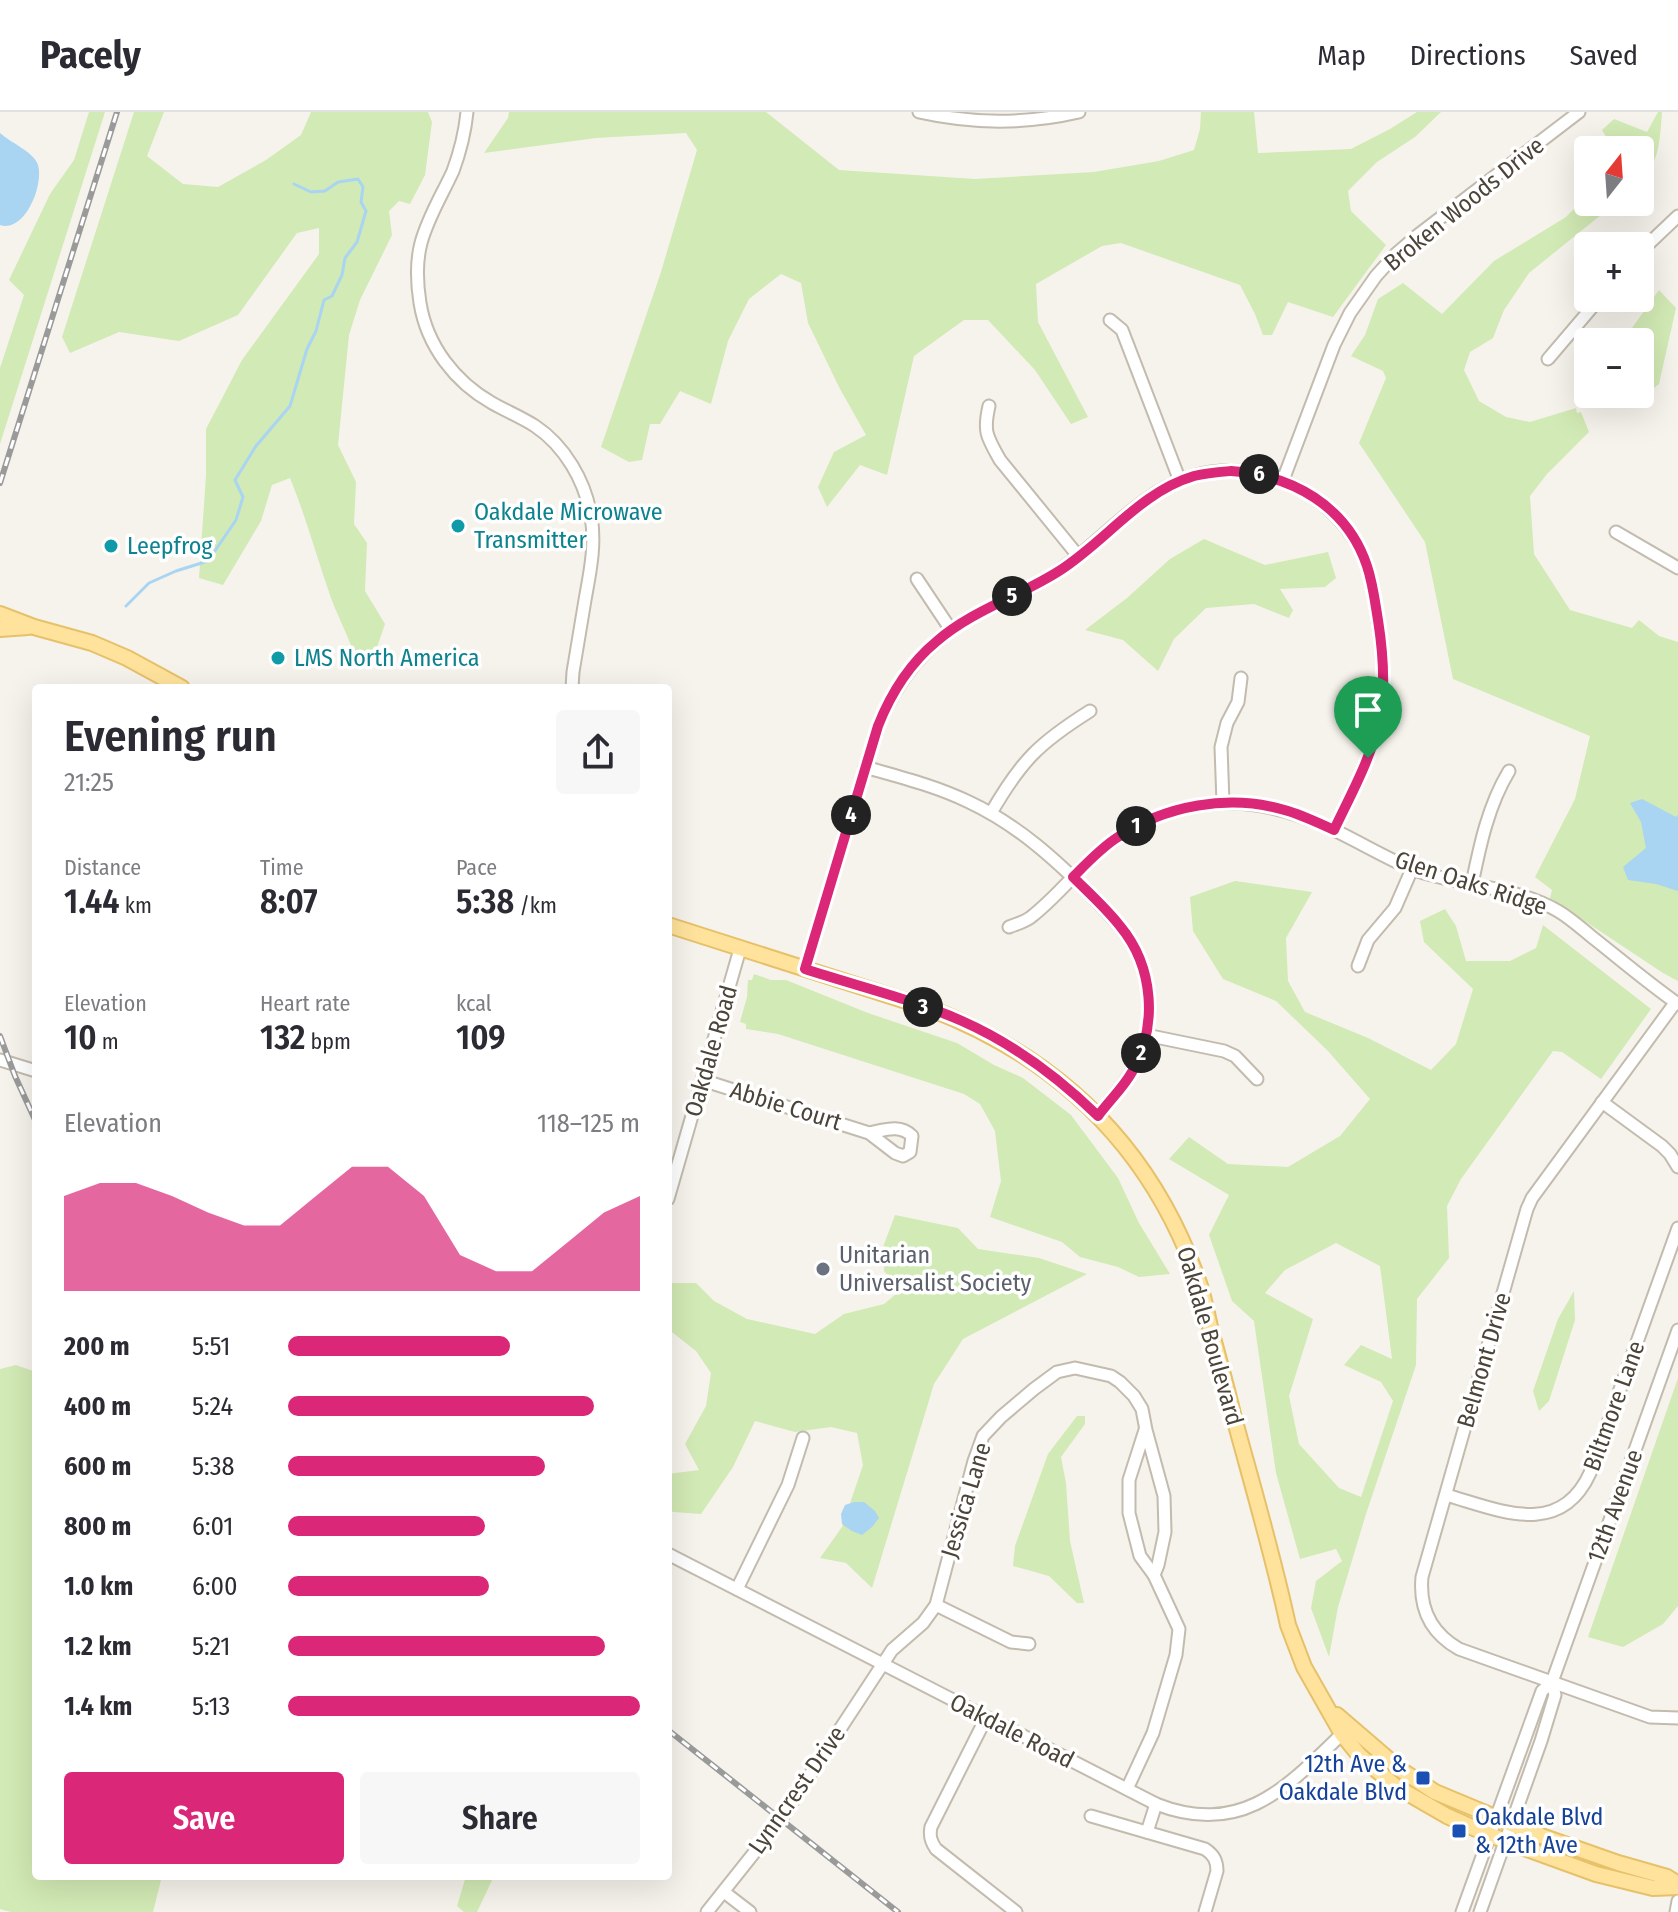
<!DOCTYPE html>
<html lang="en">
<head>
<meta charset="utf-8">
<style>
	body { margin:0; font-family:"Fira Sans Condensed",sans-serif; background:#f7f7f7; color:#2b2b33; height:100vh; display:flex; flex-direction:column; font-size:30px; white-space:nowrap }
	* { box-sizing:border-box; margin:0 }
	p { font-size:26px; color:#7c7c81 }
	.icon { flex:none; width:44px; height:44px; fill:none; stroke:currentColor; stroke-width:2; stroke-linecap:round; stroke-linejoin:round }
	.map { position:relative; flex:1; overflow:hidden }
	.drawer { position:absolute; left:32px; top:572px; width:640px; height:1196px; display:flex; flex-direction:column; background:#fff; border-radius:8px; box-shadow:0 8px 32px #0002 }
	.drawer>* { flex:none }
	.needle { width:52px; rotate:17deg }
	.buttons { position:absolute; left:1574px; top:24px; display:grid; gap:16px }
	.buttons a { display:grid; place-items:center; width:80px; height:80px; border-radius:8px; background:#fff; box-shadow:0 8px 32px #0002; font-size:40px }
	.pin { position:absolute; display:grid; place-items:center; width:68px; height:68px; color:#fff; margin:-82px -34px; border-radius:50% 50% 50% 0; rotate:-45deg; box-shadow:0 0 8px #0007 }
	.pin .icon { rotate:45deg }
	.km { position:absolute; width:40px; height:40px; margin:-20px; border-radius:50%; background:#222; color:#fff; font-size:22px; line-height:40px; text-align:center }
	.round { display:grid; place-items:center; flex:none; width:84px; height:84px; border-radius:8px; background:#f7f7f7 }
	.overview { display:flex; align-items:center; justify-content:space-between; height:136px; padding:0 32px }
	h1 { font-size:44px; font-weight:600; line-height:60px }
	.stats { display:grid; grid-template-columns:repeat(3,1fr); gap:12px; height:136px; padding:8px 32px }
	.stats div { display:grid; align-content:center }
	.stats b { font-size:34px; font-weight:600 }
	.stats small { font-size:22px; font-weight:400 }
	.stats p { font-size:22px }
	.chart { height:224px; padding:16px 32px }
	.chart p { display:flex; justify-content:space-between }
	.chart svg { width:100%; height:144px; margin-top:8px; fill:#db2777; opacity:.7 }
	.cta { display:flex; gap:16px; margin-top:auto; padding:16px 32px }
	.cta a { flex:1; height:92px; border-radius:8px; background:#db2777; color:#fff; font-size:32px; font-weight:600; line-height:92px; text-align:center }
	.cta a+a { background:#f7f7f7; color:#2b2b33 }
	ul { padding:0 32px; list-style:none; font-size:26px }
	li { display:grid; grid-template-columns:128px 96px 1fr; align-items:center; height:60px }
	li i { height:20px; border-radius:10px; background:#db2777 }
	header { display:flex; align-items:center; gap:48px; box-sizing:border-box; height:112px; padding:0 40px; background:#fff; border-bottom:2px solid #e1e1e2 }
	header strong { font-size:38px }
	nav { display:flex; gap:44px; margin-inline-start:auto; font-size:28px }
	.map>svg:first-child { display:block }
	.green { fill:#d2eab5; fill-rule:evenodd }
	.water { fill:#a9d4f2 }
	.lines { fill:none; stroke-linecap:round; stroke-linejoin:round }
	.stream { stroke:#a9d4f2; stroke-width:3 }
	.minor-casing { stroke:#c2bbae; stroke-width:15 }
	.major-casing { stroke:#e6c16a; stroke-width:18 }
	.minor { stroke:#fff; stroke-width:11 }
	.major { stroke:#ffe39c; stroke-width:14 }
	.rail-casing { stroke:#9a9a9a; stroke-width:6 }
	.rail { stroke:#fff; stroke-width:3; stroke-dasharray:9; stroke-linecap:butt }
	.route-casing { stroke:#fff; stroke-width:16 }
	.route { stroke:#db2777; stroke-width:10 }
	.culture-dot { fill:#0f9aa8; stroke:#fff; stroke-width:3 }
	.worship-dot { fill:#6b7280; stroke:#fff; stroke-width:3 }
	.transit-dot { fill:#1a4fb4; stroke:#fff; stroke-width:3 }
	.labels { text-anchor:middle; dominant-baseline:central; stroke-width:7; stroke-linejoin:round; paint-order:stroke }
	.street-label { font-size:24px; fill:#4b4439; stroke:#fff }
	.culture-label { font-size:24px; fill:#0d838f; stroke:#fff; text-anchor:start }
	.worship-label { font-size:24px; fill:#5b616d; stroke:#fff; text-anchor:start }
	.transit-label { font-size:24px; fill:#164399; stroke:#fff; text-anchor:end }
</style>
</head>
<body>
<header>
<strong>Pacely</strong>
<nav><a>Map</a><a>Directions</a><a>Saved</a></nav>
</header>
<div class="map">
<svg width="1678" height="1800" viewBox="0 0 1678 1800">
	<rect width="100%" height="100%" fill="#f6f3ec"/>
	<g class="green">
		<polygon points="89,0 105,0 0,332 0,256 24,183 9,168 50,82 74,48"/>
		<path d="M134,0H164L147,44L183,72L218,75L266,48L301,23L311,0H428L432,10L425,63L410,92L399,89L389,99L392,123L360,188L349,223L338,333L356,370L354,412L367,431L365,479L385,512L375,541L359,557C352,531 340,510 331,486C317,446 306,405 290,366L272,373L261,409L223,473L199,466L206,363V317L242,248L319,142V116L297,121L238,203L179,229L119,220L70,241L62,225Z"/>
		<polygon points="509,0 766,0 839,58 975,67 1094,60 1159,49 1194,38 1200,17 1201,0 1254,0 1258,41 1351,37 1390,17 1417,0 1441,0 1415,25 1377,50 1348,79 1351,99 1386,133 1333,205 1288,190 1272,223 1263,223 1255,202 1240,173 1121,131 1102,134 1036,172 1038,210 1088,305 1071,312 1035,258 988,208 964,208 914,244 887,363 860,353 827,395 818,375 834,340 866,323 840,277 808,211 801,171 781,162 749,187 728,229 711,292 680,279 660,312 650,312 642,348 629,350 601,335 661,160 697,38 686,21 596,26 484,41 508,6"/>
		<path d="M1658,0H1662C1660,25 1660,52 1640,69V38H1614L1602,18L1614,7L1647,20Z"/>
		<polygon points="1588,82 1588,90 1617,90 1529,161 1504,198 1493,226 1470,240 1464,258 1479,289 1506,305 1530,310 1576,296 1577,301 1581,300 1589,320 1547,362 1530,384 1534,442 1570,498 1632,516 1639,508 1659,524 1678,530 1678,869 1663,861 1550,786 1552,778 1535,765 1575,687 1590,624 1453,567 1425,430 1359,331 1386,266 1383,259 1351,244 1365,223 1378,187 1403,171 1442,202 1494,149 1566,105"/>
		<polygon points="1659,178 1676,196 1659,272 1635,291 1632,282 1640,282 1640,230 1622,230"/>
		<polygon points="1204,427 1265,453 1328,440 1336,466 1325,475 1280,477 1293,498 1289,506 1254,492 1206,496 1174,527 1158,559 1123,528 1085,518 1127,486 1170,447"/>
		<path d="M1235,769L1312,780L1286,826L1288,869L1305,900L1368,926L1431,958L1456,932L1473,877L1424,830L1420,809L1445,797L1456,814L1466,849H1510L1536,836L1543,813L1651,897L1601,967L1562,940L1553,939L1461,1067L1447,1094L1449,1146L1417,1187L1416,1253L1366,1402L1338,1495L1329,1545L1311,1496L1316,1469L1342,1449L1336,1437L1300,1447L1276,1361L1254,1209L1232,1189L1209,1123L1229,1083L1169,1047L1189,1025L1228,1052L1288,1055L1340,1024L1370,987L1328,939L1276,889L1223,867L1193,819L1190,785ZM1336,1131L1380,1154L1392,1247L1361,1233L1344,1253L1381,1270L1393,1289L1361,1385L1339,1376L1299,1332L1289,1284L1313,1207L1265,1181L1285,1158Z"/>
		<polygon points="754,862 771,868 786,868 868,901 957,931 994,953 1023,966 1071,1003 1118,1066 1139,1111 1170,1162 1139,1165 1118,1155 1080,1145 1062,1130 990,1105 1001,1069 995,1019 980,992 964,982 778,922 746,917 746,912 740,910 747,885 748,868 752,868"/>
		<polygon points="895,1103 958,1116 978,1137 1039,1146 1087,1162 963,1227 934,1272 872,1476 846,1451 820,1446 842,1415 863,1353 857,1321 831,1315 795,1320 755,1309 733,1355 701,1402 673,1400 668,1397 668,1362 699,1358 685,1332 706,1294 711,1261 696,1239 668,1217 668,1171 696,1171 714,1189 747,1207 815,1222 844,1202 884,1192 901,1178 884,1159 883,1135"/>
		<polygon points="1574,1179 1575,1208 1549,1289 1539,1299 1533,1279 1558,1207"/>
		<polygon points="16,1253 36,1260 36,1764 162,1764 153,1800 11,1800 0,1797 0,1257"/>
		<polygon points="1678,1266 1678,1494 1663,1512 1623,1535 1588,1525"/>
		<polygon points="1077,1304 1085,1304 1085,1312 1061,1345 1066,1371 1070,1429 1084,1491 1077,1491 1049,1464 1013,1454 1015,1434 1048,1342"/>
		<polygon points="466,1764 494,1764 477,1800 464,1800 457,1794"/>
	</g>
	<g class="water">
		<path d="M0,21C11,31 34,40 38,53C44,73 25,121 0,113Z"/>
		<polygon points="1642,687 1676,705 1678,703 1678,779 1656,772 1628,768 1623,755 1646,736 1641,710 1630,691"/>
		<polygon points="854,1390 864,1390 875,1399 879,1406 872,1415 862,1423 852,1419 842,1412 841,1402 845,1393"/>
	</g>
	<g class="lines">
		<polyline class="stream" points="126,494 149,471 176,459 208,449 236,408 243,385 235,368 256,334 290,294 307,237 316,219 324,188 332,184 342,163 345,146 357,130 366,99 361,90 363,75 358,67 338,70 325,79 311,80 294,72"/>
		<g class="minor-casing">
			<g id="minor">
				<path d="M467,0C465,20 460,40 453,59C442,83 428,105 421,131C416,150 417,172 420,191C427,234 455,270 492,291C506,299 521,305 535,314C565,334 585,369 591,404C596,433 590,460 585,488C581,512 577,536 573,560L572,576"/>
				<path d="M919,0C972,12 1027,12 1079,0"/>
				<polyline points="1640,140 1678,104"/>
				<polyline points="1110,208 1122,218 1180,369"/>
				<polyline points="1548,247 1600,186"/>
				<path d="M989,294C983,320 987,325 1000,348L1079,445"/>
				<polyline points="1283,368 1334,233 1350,201 1376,164 1396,142 1418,123 1579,0"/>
				<polyline points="1616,420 1678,456"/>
				<polyline points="917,467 951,518"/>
				<path d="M865,655C900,665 936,674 969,690C1018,713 1056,748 1094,786C1111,804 1128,821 1138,843C1150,870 1152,900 1145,927C1138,959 1117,979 1098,1004"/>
				<polyline points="1223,691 1221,635 1227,611 1238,590 1241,566"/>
				<path d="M991,701C1021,649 1039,631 1090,599"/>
				<path d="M1472,772C1480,733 1488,694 1509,659"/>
				<path d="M1009,815C1016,812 1025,810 1031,805C1057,785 1077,758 1102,737C1120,722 1142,710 1165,702C1225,681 1280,692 1336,719C1361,731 1386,746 1412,757C1460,775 1513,773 1558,799C1570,806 1581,816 1592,825C1620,847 1648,871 1678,892"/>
				<polyline points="1358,854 1368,828 1395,796 1412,757"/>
				<path d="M805,857L878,614C897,568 926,531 970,506C996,491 1025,480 1051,464C1100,434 1136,381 1193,364C1218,357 1247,357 1271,365C1314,378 1350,409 1366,451C1373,470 1375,490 1378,510C1382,536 1385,562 1382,588C1377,635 1354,676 1334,718"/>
				<path d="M1675,891L1532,1086L1527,1097L1422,1465C1419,1497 1431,1521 1459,1537L1650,1605L1678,1606"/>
				<polyline points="1146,923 1224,939 1235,944 1257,967"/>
				<polyline points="0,948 36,959"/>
				<path d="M702,968L869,1021L895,1041L903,1044L910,1040L912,1024C900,1012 885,1018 869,1021"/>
				<polyline points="1602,990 1662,1034 1670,1042 1678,1055"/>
				<polyline points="668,1087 740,837"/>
				<polyline points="1145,1318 1129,1368 1129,1401 1140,1444 1154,1463"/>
				<path d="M1446,1383C1499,1398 1560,1427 1590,1361L1678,1116"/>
				<path d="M668,1442L1156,1692C1243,1726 1288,1674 1346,1618"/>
				<polyline points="737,1477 788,1373 803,1326"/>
				<polyline points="936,1493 1011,1530 1029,1532"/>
				<path d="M986,1606L931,1715C929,1724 931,1730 936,1737L1016,1800"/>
				<path d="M1091,1704L1205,1737C1214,1743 1217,1749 1217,1759L1205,1800"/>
				<polyline points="1147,1720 1156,1692"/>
				<polyline points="724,1780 750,1800"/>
				<polyline points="707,1800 781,1707 892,1538 923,1511 936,1493 974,1349 983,1324 1001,1305 1034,1277 1057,1260 1075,1256 1111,1264 1120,1270 1134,1284 1142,1297 1146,1318 1164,1384 1165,1420 1158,1453 1154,1463 1179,1517 1176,1543 1153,1621 1127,1677"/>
				<polyline points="1462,1800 1542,1579 1552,1570"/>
				<polyline points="1480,1800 1541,1629 1555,1583 1552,1570 1678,1218"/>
				<polyline points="1676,1800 1678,1789"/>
			</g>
		</g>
		<g class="major-casing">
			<g id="major">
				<polyline points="0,502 34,515 92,531 127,546 182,576"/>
				<polyline points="0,517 28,515"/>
				<path d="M668,813L931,897C1063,948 1154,1039 1200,1174C1204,1187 1207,1201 1210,1215C1218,1244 1226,1273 1233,1302C1252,1372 1273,1443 1288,1513L1304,1555L1342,1622L1359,1643L1395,1674L1447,1704L1476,1717L1505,1729L1596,1762L1653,1776L1678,1775"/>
				<polyline points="1337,1603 1401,1658 1435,1680 1533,1721 1618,1751 1667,1765 1678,1772"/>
			</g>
		</g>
		<use href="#minor" class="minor"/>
		<use href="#major" class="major"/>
		<g class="rail-casing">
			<g id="rail">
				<polyline points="0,371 117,0"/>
				<polyline points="0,924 15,964 36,1010"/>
				<polyline points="668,1618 898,1800"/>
			</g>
		</g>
		<use href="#rail" class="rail"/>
	</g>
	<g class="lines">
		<g class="route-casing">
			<path id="route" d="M1231,359C1292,363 1347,394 1367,454C1373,472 1375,490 1378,508C1383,540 1386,573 1380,605C1372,645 1351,682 1334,718C1319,711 1304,704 1288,699C1230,681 1164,693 1115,727C1099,738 1086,752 1073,765C1089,781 1106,796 1120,814C1154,855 1158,914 1132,960C1123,976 1109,989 1098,1004C1058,965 1014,932 962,909C912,887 857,874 805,857L878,614C891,581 909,552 937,529C973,498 1020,484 1059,459C1106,429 1140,380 1194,364C1206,361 1219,360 1231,359Z"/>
		</g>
		<use href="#route" class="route"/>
	</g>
	<g class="culture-dot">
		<circle cx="458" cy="414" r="8"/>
		<circle cx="111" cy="434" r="8"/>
		<circle cx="278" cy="546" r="8"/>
	</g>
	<circle class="worship-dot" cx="823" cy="1157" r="8"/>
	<g class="transit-dot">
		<rect x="1415" y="1658" width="16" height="16" rx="4"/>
		<rect x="1451" y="1711" width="16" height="16" rx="4"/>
	</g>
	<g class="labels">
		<g class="street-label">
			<text transform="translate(1464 92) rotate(-39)">Broken Woods Drive</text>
			<text transform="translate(1471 771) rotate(18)">Glen Oaks Ridge</text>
			<text transform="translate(711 939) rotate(-74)">Oakdale Road</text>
			<text transform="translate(786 994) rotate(17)">Abbie Court</text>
			<text transform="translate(1210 1224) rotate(74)">Oakdale Boulevard</text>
			<text transform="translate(1484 1248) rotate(-74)">Belmont Drive</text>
			<text transform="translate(1614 1294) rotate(-70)">Biltmore Lane</text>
			<text transform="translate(966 1388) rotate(-73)">Jessica Lane</text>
			<text transform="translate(1615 1394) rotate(-70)">12th Avenue</text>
			<text transform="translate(1012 1619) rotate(27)">Oakdale Road</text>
			<text transform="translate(797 1678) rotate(-55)">Lynncrest Drive</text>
		</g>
		<g class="culture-label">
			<text x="474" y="400">Oakdale Microwave<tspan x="474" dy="28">Transmitter</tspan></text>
			<text x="127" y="434">Leepfrog</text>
			<text x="294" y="546">LMS North America</text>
		</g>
		<g class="worship-label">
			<text x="839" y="1143">Unitarian<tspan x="839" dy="28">Universalist Society</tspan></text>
		</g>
		<g class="transit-label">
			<text x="1407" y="1652">12th Ave &amp;<tspan x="1407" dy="28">Oakdale Blvd</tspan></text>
			<text x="1475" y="1705" text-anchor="start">Oakdale Blvd<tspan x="1475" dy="28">&amp; 12th Ave</tspan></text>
		</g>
	</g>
</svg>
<div class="buttons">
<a><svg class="needle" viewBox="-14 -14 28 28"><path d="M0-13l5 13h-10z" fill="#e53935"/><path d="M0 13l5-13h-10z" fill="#7c7c81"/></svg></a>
<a>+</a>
<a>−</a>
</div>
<div class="pin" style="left:1368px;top:646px;background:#1e9e55"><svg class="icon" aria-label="arrive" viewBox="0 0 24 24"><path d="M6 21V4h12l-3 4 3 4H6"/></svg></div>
<b class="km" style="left:1136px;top:714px">1</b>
<b class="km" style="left:1141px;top:941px">2</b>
<b class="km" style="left:923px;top:895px">3</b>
<b class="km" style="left:851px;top:703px">4</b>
<b class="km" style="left:1012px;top:484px">5</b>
<b class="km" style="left:1259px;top:362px">6</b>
<section class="drawer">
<div class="overview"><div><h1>Evening run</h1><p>21:25</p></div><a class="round"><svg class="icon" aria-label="share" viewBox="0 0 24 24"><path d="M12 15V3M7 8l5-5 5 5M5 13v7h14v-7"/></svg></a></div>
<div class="stats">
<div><p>Distance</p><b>1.44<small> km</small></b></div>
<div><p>Time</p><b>8:07</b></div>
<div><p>Pace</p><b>5:38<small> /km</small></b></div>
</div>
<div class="stats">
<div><p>Elevation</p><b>10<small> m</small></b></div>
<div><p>Heart rate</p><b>132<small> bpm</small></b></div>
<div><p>kcal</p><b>109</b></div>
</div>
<div class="chart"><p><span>Elevation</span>118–125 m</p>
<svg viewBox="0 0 160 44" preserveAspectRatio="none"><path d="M0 44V15L10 11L20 11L30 15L40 20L50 24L60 24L70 15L80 6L90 6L100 15L110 33L120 38L130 38L140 29L150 20L160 15V44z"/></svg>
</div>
<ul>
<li><b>200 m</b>5:51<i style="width:63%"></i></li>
<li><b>400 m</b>5:24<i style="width:87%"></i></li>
<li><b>600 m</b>5:38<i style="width:73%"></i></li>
<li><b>800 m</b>6:01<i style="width:56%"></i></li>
<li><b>1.0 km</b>6:00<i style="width:57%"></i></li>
<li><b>1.2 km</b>5:21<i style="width:90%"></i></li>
<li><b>1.4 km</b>5:13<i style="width:100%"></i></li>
</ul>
<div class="cta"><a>Save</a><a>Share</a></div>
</section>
</div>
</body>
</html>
